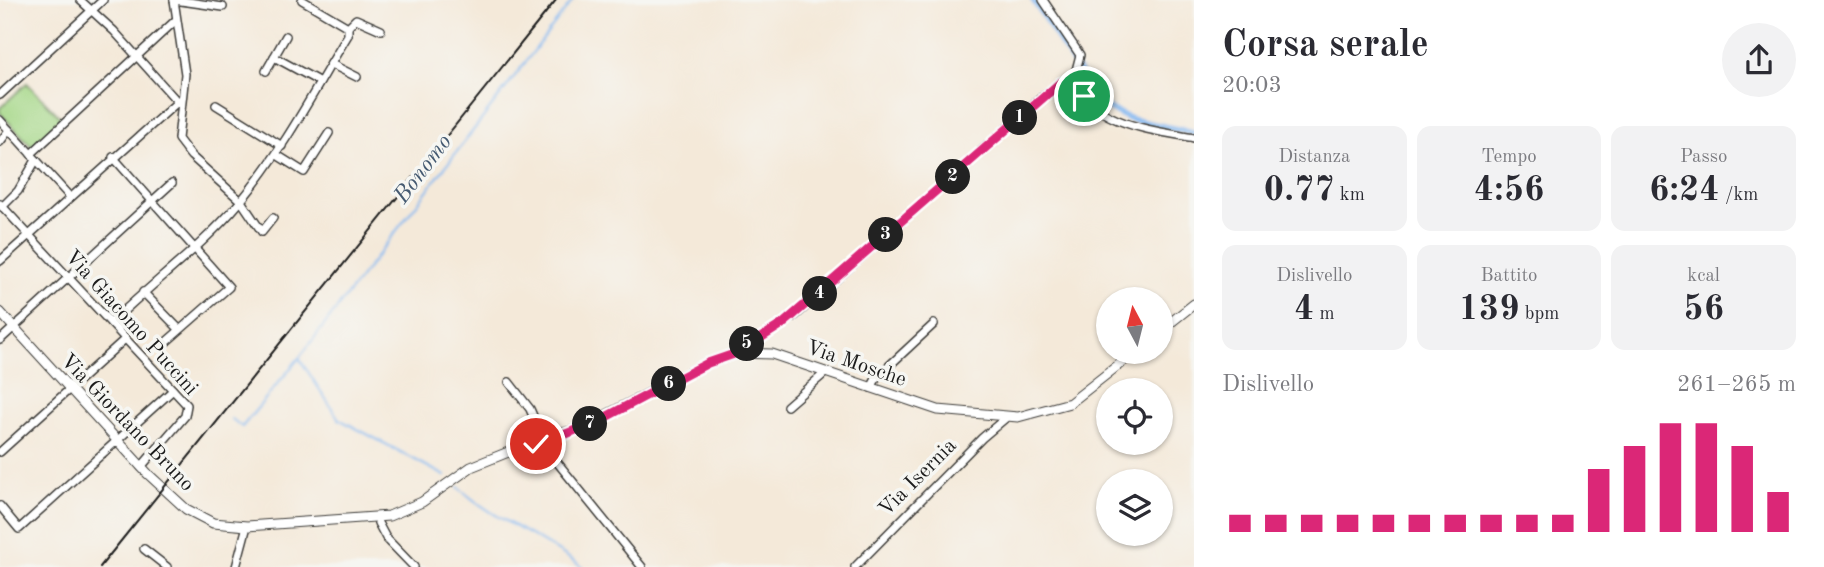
<!DOCTYPE html>
<html lang="it">
<head>
<meta charset="utf-8">
<style>
	body { margin:0; font-family:"Old Standard TT",serif; background:#f2f2f3; color:#2b2b33; height:100vh; display:flex; flex-direction:column; font-size:26px; white-space:nowrap }
	* { box-sizing:border-box; margin:0 }
	p { font-size:23px; color:#7c7c81 }
	.icon { flex:none; width:38px; height:38px; fill:none; stroke:currentColor; stroke-width:2; stroke-linecap:round; stroke-linejoin:round }
	.map { position:relative; flex:1; overflow:hidden }
	.panel { display:flex; flex-direction:column; background:#fff; width:630px }
	.panel>* { flex:none }
	.needle { width:46px; rotate:353deg }
	.tools { position:absolute; left:1096px; top:287px; display:grid; gap:14px }
	.tools a { display:grid; place-items:center; width:77px; height:77px; border-radius:50%; background:#fff; box-shadow:0 2px 5px #0004; font-size:35px }
	.pin { position:absolute; display:grid; place-items:center; width:60px; height:60px; color:#fff; margin:-30px; border:4px solid #fff; border-radius:50%; box-shadow:0 2px 7px #0007 }
	.km { position:absolute; width:35px; height:35px; margin:-18px; border-radius:50%; background:#222; color:#fff; font-size:19px; line-height:35px; text-align:center }
	.round { display:grid; place-items:center; flex:none; width:74px; height:74px; border-radius:37px; background:#f2f2f3 }
	.summary { display:flex; align-items:center; justify-content:space-between; height:119px; padding:0 28px }
	h1 { font-size:38px; font-weight:700; line-height:52px }
	.figures { display:grid; grid-template-columns:repeat(3,1fr); gap:10px; height:119px; padding:7px 28px }
	.figures div { display:grid; align-content:center; border-radius:14px; background:#f2f2f3; text-align:center }
	.figures b { font-size:35px; font-weight:700 }
	.figures small { font-size:19px; font-weight:400 }
	.figures p { font-size:19px }
	.chart { height:196px; padding:14px 28px }
	.chart p { display:flex; justify-content:space-between }
	.chart svg { width:100%; height:126px; margin-top:7px; stroke:#db2777; stroke-width:6 }
	main { display:flex; flex:1; min-height:0 }
	.map>svg:first-child { display:block }
	.green { fill:#a4d786; stroke:#607a51; stroke-width:2 }
	.lines { fill:none; stroke-linecap:round; stroke-linejoin:round }
	.stream { stroke:#82b7f0; stroke-width:2 }
	.canal { stroke:#82b7f0; stroke-width:6 }
	.minor-casing { stroke:#3c3b38; stroke-width:10 }
	.major-casing { stroke:#3c3b38; stroke-width:11 }
	.minor { stroke:#fff; stroke-width:7 }
	.major { stroke:#fff; stroke-width:9 }
	.rail { stroke:#1c1c1c; stroke-width:2 }
	.route-casing { stroke:#fff; stroke-width:14 }
	.route { stroke:#db2777; stroke-width:9 }
	.labels { text-anchor:middle; dominant-baseline:central; stroke-width:7; stroke-linejoin:round; paint-order:stroke }
	.street-label { font-size:21px; fill:#1c1c1c; stroke:#f6f6f2 }
	.water-label { font-size:23px; font-style:italic; fill:#455a71; stroke:#f6f6f2 }
</style>
</head>
<body>
<main>
<div class="map">
<svg width="1194" height="567" viewBox="0 0 1194 567">
	<rect width="100%" height="100%" fill="#f6f6f2"/>
	<filter id="ink" filterUnits="userSpaceOnUse"><feTurbulence type="fractalNoise" baseFrequency=".0143" numOctaves="2"/><feDisplacementMap in="SourceGraphic" scale="14" xChannelSelector="R" yChannelSelector="G"/><feConvolveMatrix kernelMatrix="1 2 1 2 8 2 1 2 1" color-interpolation-filters="sRGB"/></filter>
	<filter id="wash" filterUnits="userSpaceOnUse"><feTurbulence type="fractalNoise" baseFrequency=".00686" numOctaves="4" result="noise"/><feDisplacementMap in="SourceGraphic" scale="28" xChannelSelector="R" yChannelSelector="G"/><feGaussianBlur stdDeviation="1.57" result="paint"/><feColorMatrix in="noise" values="0 0 0 0 0 0 0 0 0 0 0 0 0 0 0 0 0 1.4 0 .05"/><feComposite in="paint" operator="in"/></filter>
	<g filter="url(#wash)">
		<rect width="100%" height="100%" fill="#f4e9d9"/>
		<polygon class="green" points="27,83 63,120 33,148 0,113 0,108"/>
		<g class="lines">
			<g class="stream">
				<polyline points="299,358 573,0"/>
				<polyline points="232,419 242,427 299,358 339,419 445,476"/>
				<path d="M458,487C494,520 543,538 582,567"/>
			</g>
			<polyline class="canal" points="1033,0 1100,104 1130,119 1194,133"/>
		</g>
	</g>
	<g filter="url(#ink)">
		<g class="lines">
			<g class="minor-casing">
				<g id="minor">
					<polyline points="80,0 114,31 176,100"/>
					<polyline points="174,0 185,74 178,139 191,156 241,201 262,232 273,218"/>
					<polyline points="174,0 223,7"/>
					<path d="M1043,0L1080,55L1074,78C1090,125 1153,130 1194,138"/>
					<polyline points="348,27 356,19 381,30"/>
					<polyline points="274,57 320,82"/>
					<polyline points="331,64 357,77"/>
					<polyline points="266,71 286,36"/>
					<polyline points="0,95 103,0"/>
					<polyline points="216,105 282,146"/>
					<polyline points="0,120 70,197"/>
					<polyline points="0,142 9,130"/>
					<polyline points="31,154 176,20"/>
					<polyline points="277,155 304,172 329,133"/>
					<polyline points="113,157 229,287 165,343"/>
					<polyline points="0,204 187,405 185,416 141,467"/>
					<polyline points="2,207 18,191 36,160"/>
					<polyline points="0,261 182,98"/>
					<polyline points="143,292 179,329"/>
					<path d="M111,323C153,282 202,247 240,202C283,151 314,91 348,35V27L302,0"/>
					<polyline points="0,340 172,183"/>
					<polyline points="737,353 796,315 1043,96 1060,83 1074,78"/>
					<polyline points="509,382 530,409 542,437"/>
					<polyline points="871,388 877,377 934,324"/>
					<polyline points="787,406 825,373"/>
					<polyline points="544,446 642,567"/>
					<polyline points="0,452 125,339"/>
					<polyline points="0,506 19,529 173,390"/>
					<polyline points="378,523 386,538 414,567"/>
					<polyline points="144,549 167,567"/>
					<polyline points="236,567 247,526"/>
					<polyline points="855,567 982,438 1008,416"/>
				</g>
			</g>
			<g class="major-casing">
				<g id="major">
					<polyline points="0,312 148,474 186,509 213,523 247,526 389,516 422,502 471,467 541,439"/>
					<polyline points="1160,331 1194,304"/>
					<circle cx="546" cy="441" r="5.5"/>
					<polyline points="549,436 579,429 708,363 737,353 772,354 938,410 1018,417 1070,403 1135,352"/>
				</g>
			</g>
			<use href="#minor" class="minor"/>
			<use href="#major" class="major"/>
			<polyline class="rail" points="100,567 556,0"/>
		</g>
	</g>
	<g class="lines" filter="url(#ink)">
		<g class="route-casing">
			<polyline id="route" points="536,444 549,446 559,437 604,418 708,363 737,353 784,323 1060,83 1074,78 1084,96"/>
		</g>
		<use href="#route" class="route"/>
	</g>
	<g class="labels">
		<g class="street-label">
			<text transform="translate(131 323) rotate(48)">Via Giacomo Puccini</text>
			<text transform="translate(856 364) rotate(19)">Via Mosche</text>
			<text transform="translate(127 423) rotate(46)">Via Giordano Bruno</text>
			<text transform="translate(918 478) rotate(-45)">Via Isernia</text>
		</g>
		<g class="water-label">
			<text transform="translate(423 169) rotate(-53)">Bonomo</text>
		</g>
	</g>
</svg>
<div class="tools">
<a><svg class="needle" viewBox="-14 -14 28 28"><path d="M0-13l5 13h-10z" fill="#e53935"/><path d="M0 13l5-13h-10z" fill="#7c7c81"/></svg></a>
<a><svg class="icon" aria-label="locate" viewBox="0 0 24 24"><circle cx="12" cy="12" r="6"/><path d="M12 2v4M12 18v4M2 12h4M18 12h4"/></svg></a>
<a><svg class="icon" aria-label="layers" viewBox="0 0 24 24"><path d="M12 4l9 5-9 5-9-5zM3 14l9 5 9-5"/></svg></a>
</div>
<div class="pin" style="left:1084px;top:96px;background:#1e9e55"><svg class="icon" aria-label="arrive" viewBox="0 0 24 24"><path d="M6 21V4h12l-3 4 3 4H6"/></svg></div>
<div class="pin" style="left:536px;top:444px;background:#d93025"><svg class="icon" aria-label="check" viewBox="0 0 24 24"><path d="M5 12l5 5 9-10"/></svg></div>
<b class="km" style="left:1020px;top:118px">1</b>
<b class="km" style="left:953px;top:177px">2</b>
<b class="km" style="left:886px;top:235px">3</b>
<b class="km" style="left:820px;top:294px">4</b>
<b class="km" style="left:747px;top:344px">5</b>
<b class="km" style="left:669px;top:384px">6</b>
<b class="km" style="left:590px;top:424px">7</b>
</div>
<section class="panel">
<div class="summary"><div><h1>Corsa serale</h1><p>20:03</p></div><a class="round"><svg class="icon" aria-label="share" viewBox="0 0 24 24"><path d="M12 15V3M7 8l5-5 5 5M5 13v7h14v-7"/></svg></a></div>
<div class="figures">
<div><p>Distanza</p><b>0.77<small> km</small></b></div>
<div><p>Tempo</p><b>4:56</b></div>
<div><p>Passo</p><b>6:24<small> /km</small></b></div>
</div>
<div class="figures">
<div><p>Dislivello</p><b>4<small> m</small></b></div>
<div><p>Battito</p><b>139<small> bpm</small></b></div>
<div><p>kcal</p><b>56</b></div>
</div>
<div class="chart"><p><span>Dislivello</span>261–265 m</p>
<svg viewBox="0 0 160 44" preserveAspectRatio="none"><path d="M5 44V38M15 44V38M25 44V38M35 44V38M45 44V38M55 44V38M65 44V38M75 44V38M85 44V38M95 44V38M105 44V22M115 44V14M125 44V6M135 44V6M145 44V14M155 44V30"/></svg>
</div>
</section>
</main>
</body>
</html>
